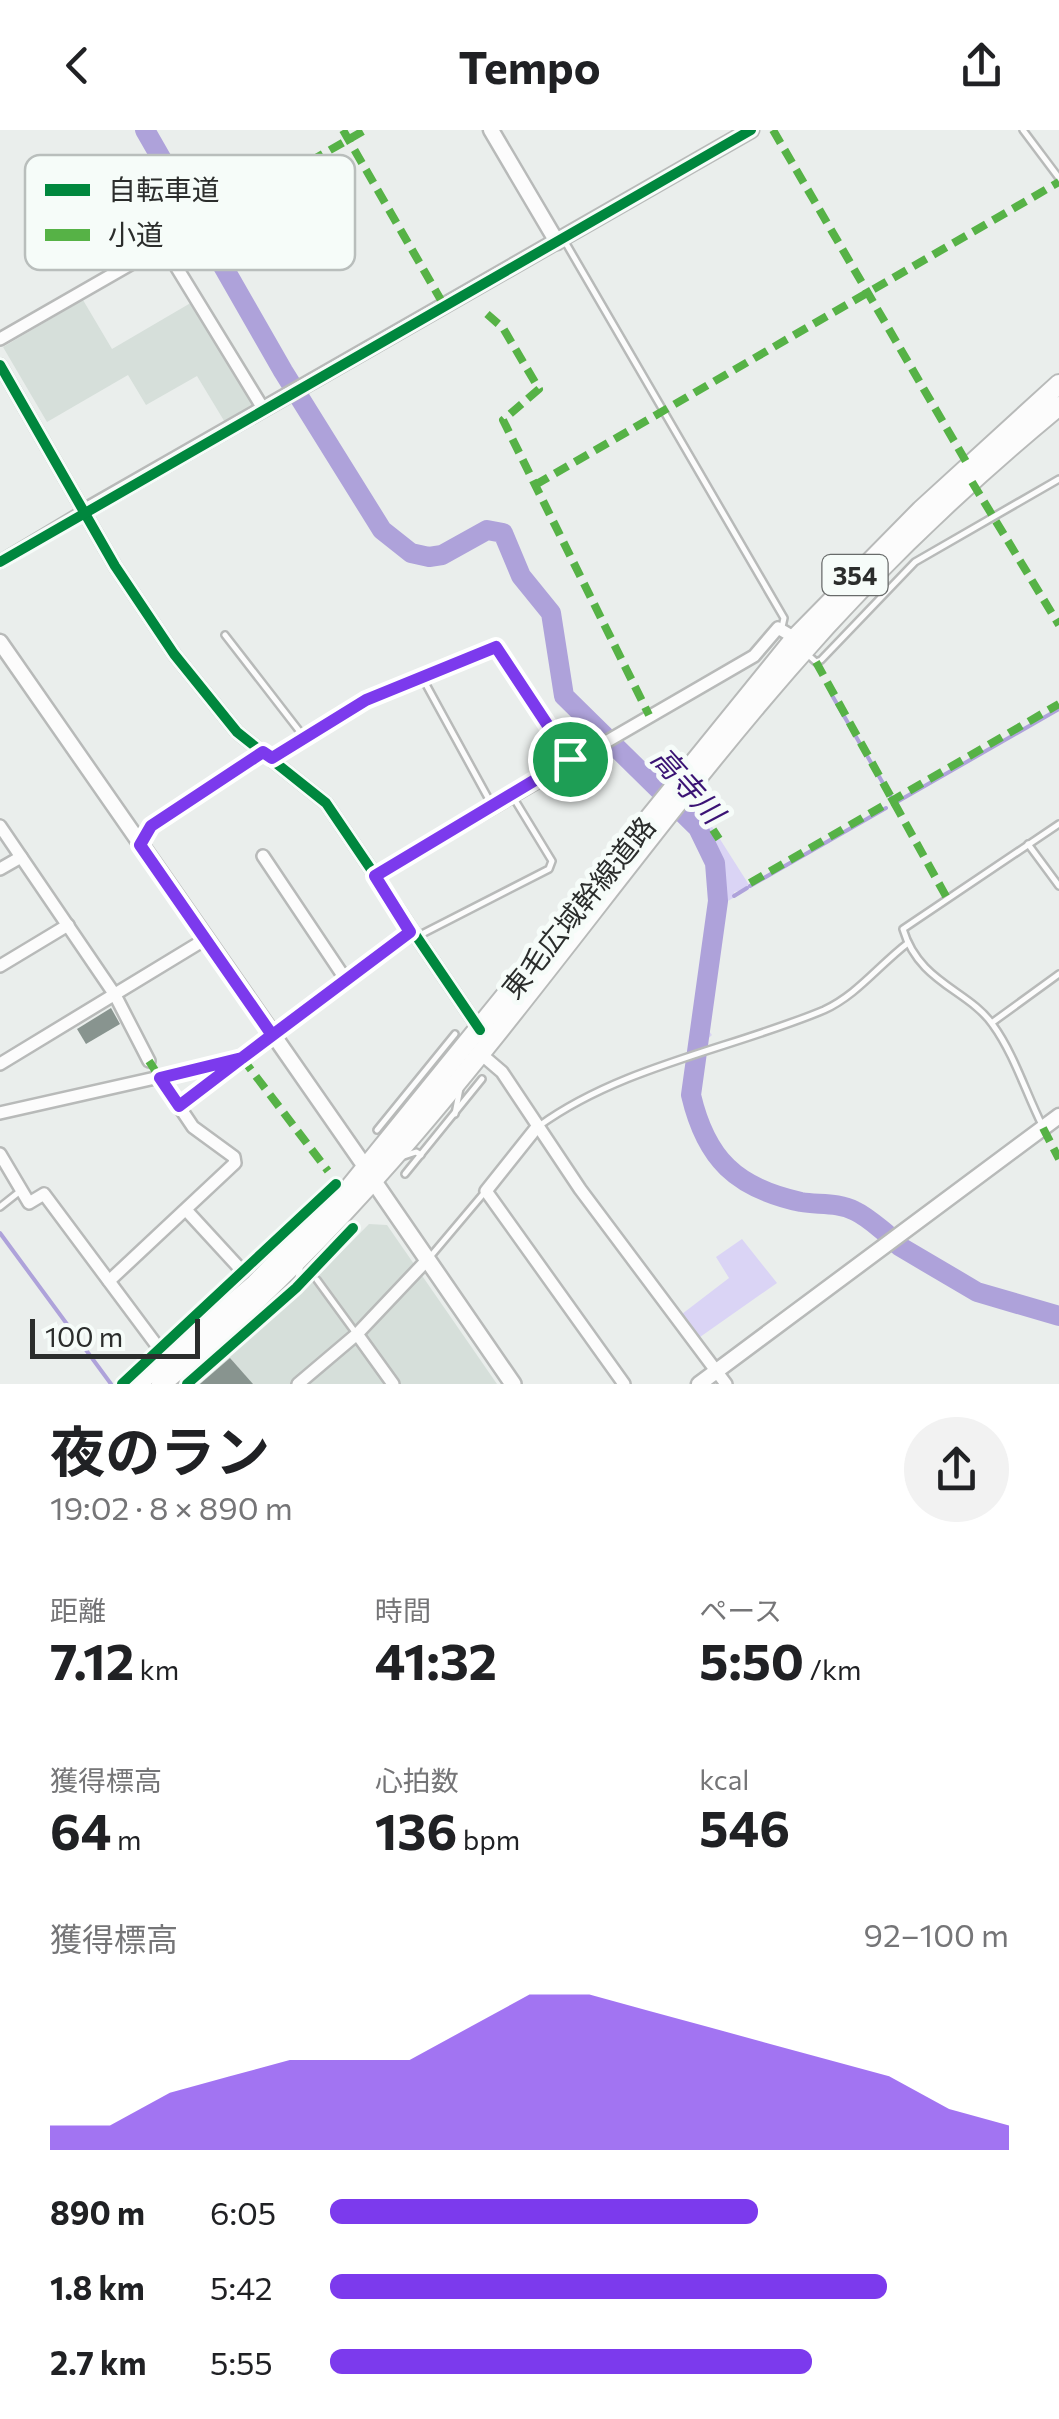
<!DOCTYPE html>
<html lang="ja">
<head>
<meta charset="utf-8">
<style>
	body { margin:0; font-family:Commissioner,"Noto Sans JP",sans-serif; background:#f2f2f2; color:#202124; height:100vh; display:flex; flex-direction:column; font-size:38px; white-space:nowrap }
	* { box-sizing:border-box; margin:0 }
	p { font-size:32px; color:#757577 }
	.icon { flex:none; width:55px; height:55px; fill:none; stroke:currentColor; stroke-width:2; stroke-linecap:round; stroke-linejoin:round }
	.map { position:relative; height:1254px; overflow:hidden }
	.panel { display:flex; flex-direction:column; background:#fff; flex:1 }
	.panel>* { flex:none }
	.scale { position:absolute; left:30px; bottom:25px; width:170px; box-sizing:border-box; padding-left:10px; border:5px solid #2b2d2c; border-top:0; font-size:28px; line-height:35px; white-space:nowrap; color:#2b2d2c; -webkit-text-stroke:8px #f6fcf9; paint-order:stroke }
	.pin { position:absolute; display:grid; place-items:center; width:85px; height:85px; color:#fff; margin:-42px; border:5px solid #fff; border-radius:50%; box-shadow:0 2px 10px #0007 }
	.round { display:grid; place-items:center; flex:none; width:105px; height:105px; border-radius:52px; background:#f2f2f2 }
	.head { display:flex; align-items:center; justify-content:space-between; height:170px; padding:0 50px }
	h1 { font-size:55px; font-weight:700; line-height:75px }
	.stats { display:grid; grid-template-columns:repeat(3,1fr); gap:15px; height:170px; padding:10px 50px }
	.stats div { display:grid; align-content:center }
	.stats b { font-size:50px; font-weight:700 }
	.stats small { font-size:28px; font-weight:400 }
	.stats p { font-size:28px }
	.chart { height:280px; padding:20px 50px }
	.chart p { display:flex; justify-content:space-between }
	.chart svg { width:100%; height:180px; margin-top:10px; fill:#7c3aed; opacity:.7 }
	ul { padding:0 50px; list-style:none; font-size:32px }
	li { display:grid; grid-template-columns:160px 120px 1fr; align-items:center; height:75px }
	li i { height:25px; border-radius:12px; background:#7c3aed }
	header { display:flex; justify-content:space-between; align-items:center; height:130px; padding:0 50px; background:#fff; font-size:45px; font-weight:700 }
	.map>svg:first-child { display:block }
	.built { fill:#d6dfda }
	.green { fill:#dad4f5 }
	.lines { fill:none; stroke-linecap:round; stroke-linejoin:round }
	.stream { stroke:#aea2da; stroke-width:4 }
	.river { stroke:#aea2da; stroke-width:20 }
	.building { fill:#88948f }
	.service-casing { stroke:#b8bab9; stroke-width:10 }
	.minor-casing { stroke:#b8bab9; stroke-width:16 }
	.tertiary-casing { stroke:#b8bab9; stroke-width:19 }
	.secondary-casing { stroke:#b8bab9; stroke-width:20 }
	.trunk-casing { stroke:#b8bab9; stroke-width:22 }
	.service { stroke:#fcfcfc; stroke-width:5 }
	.minor { stroke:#fcfcfc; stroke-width:11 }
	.tertiary { stroke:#fcfcfc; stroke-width:14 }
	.secondary { stroke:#fcfcfc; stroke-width:15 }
	.trunk { stroke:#fcfcfc; stroke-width:18 }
	.quiet { stroke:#56b246; stroke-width:8; stroke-dasharray:15 8; stroke-linecap:butt }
	.cycleway-casing { stroke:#f6fcf9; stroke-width:16 }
	.cycleway { stroke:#00873e; stroke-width:10 }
	.route-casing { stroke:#fff; stroke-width:20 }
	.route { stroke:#7c3aed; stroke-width:12 }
	.labels { text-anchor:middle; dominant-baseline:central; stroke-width:10; stroke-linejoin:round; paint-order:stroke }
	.shield { fill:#f6fcf9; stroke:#686b6a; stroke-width:2.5 }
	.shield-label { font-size:25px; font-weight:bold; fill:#2b2d2c }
	.street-label { font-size:28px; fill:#2b2d2c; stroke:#f6fcf9 }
	.water-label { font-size:30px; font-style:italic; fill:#3a1374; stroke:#f6fcf9 }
	.key { fill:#f6fcf9; stroke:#b9bebc; stroke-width:2.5 }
	.key-label { font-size:28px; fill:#2b2d2c }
</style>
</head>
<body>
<header><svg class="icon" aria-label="back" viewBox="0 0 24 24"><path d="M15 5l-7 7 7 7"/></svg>Tempo<svg class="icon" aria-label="share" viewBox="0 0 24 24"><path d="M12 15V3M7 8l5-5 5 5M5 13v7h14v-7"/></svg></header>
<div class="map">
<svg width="1059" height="1254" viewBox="0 0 1059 1254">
	<rect width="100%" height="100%" fill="#eaeeec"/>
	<g class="built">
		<polygon points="83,170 112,219 194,171 256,277 226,294 197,246 146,275 128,245 47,292 3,217"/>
		<polygon points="369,1094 387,1095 497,1254 196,1254 304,1160"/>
	</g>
	<g class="green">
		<path d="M697,673L751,758L734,762L735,767L726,772L708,900L712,905L703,913C713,840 748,742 690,683Z"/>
		<polygon points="742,1109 777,1153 700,1207 682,1184 729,1148 716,1127"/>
	</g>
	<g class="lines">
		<g class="stream">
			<polyline points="833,567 891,667"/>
			<polyline points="895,673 1059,579"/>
			<polyline points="750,756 886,678"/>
			<polyline points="734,766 747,758"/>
			<polyline points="0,1103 111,1254"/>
		</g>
		<g class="river">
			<path d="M145,0L283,241L382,400L411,423L429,427L442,425L487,400L503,403L521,446L551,483L564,566L698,698L715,733L718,771L691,965C706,1029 736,1058 801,1072C818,1075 838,1072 855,1081C866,1086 877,1096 887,1104"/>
			<polyline points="899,1116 977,1162 1059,1186"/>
		</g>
	</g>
	<g class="building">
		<polygon points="111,878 120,894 86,914 77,899"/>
		<polygon points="230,1228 253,1254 200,1254"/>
	</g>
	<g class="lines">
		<g class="service-casing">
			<g id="service">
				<polyline points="1023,0 1059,48"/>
				<polyline points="564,110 784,488 782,497"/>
				<polyline points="225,505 304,607"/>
				<polyline points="498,520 570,629"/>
				<polyline points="806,523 816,532 821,530 915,432 1059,349"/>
				<polyline points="423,549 492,675"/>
				<polyline points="1028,714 1059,756"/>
				<polyline points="420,805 549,739 552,731 513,667"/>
				<polyline points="993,892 1059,844"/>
				<polyline points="455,984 460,958"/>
				<path d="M1042,995C1026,963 1014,924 993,895C969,860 919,853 903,799L1059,694"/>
				<path d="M539,996C622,936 731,919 824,880C857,865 879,835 908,813"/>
				<polyline points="377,1000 455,904"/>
				<polyline points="401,1027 416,1022 421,1025"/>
				<polyline points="405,1044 482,949"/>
				<polyline points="0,1077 19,1062"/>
				<polyline points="430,1127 484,1063"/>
				<polyline points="317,1150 355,1202"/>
				<polyline points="296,1157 301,1134"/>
				<polyline points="193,1235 215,1228"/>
				<polyline points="122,1254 336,1054"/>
				<polyline points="187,1254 296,1158 353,1098"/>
			</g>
		</g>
		<g class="minor-casing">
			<g id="minor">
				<polyline points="163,115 264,280"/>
				<polyline points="0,209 190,100"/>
				<polyline points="0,235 115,436 174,524 237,602 326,673 480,900"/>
				<polyline points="0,432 85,381"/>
				<polyline points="272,629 366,570 496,517"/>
				<polyline points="0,696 115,865 149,931"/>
				<polyline points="140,715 151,696 263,622"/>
				<polyline points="263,726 346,850"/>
				<polyline points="0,739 21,727"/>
				<polyline points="375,746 754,526 778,498 795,508"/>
				<polyline points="0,836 68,795"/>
				<polyline points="481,924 502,942 580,1059 726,1254"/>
				<polyline points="0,934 204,810"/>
				<polyline points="179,976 410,802"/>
				<polyline points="0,983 235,930"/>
				<polyline points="537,997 486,1061 624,1254"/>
				<polyline points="0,1024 29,1073 44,1064 158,1217"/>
				<polyline points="187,1081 244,1143"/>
				<polyline points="109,1151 235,1033 234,1027 193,997 160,948"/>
				<polyline points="357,1204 393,1254"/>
				<polyline points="298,1254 357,1204 428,1129"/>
			</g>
		</g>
		<g class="tertiary-casing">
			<g id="tertiary">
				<polyline points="491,0 557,112"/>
				<polyline points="85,381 751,0"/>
				<polyline points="0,512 366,1038"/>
				<polyline points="699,1254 1059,986"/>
			</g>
		</g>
		<g class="secondary-casing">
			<polyline id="secondary" points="368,1043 513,1254"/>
		</g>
		<g class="trunk-casing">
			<g id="trunk">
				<polyline points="137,1254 255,1154 350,1057 795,508 921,380 1059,254"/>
				<path d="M161,1254C413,1052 578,781 788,539C870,444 962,356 1059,276"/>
			</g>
		</g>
		<use href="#service" class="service"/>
		<use href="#minor" class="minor"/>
		<use href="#tertiary" class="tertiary"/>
		<use href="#secondary" class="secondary"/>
		<use href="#trunk" class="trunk"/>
		<g class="quiet">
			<polyline points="343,0 445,177"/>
			<polyline points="773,0 968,335"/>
			<polyline points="190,100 365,0"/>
			<polyline points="487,184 503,198 539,259 503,290 649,585"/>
			<polyline points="972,352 1059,495"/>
			<polyline points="535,355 1059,52"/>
			<polyline points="816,532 947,768"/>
			<polyline points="688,661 719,709"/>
			<polyline points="750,753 1059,574"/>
			<polyline points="242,928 328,1041"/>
			<polyline points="149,931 160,948"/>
			<polyline points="1043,998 1059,1029"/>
		</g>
		<g class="cycleway-casing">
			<g id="cycleway">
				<polyline points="0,235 115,436 174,524 237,602 326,673 480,900"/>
				<polyline points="0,432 751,0"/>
				<polyline points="122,1254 336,1054"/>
				<polyline points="187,1254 296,1158 353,1098"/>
			</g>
		</g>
		<use href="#cycleway" class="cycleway"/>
	</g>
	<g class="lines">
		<g class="route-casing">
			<polyline id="route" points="570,629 375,746 410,802 242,928 160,948 179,976 272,905 140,715 151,696 263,622 272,628 366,570 496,517 570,629"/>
		</g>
		<use href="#route" class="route"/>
	</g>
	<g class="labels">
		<rect class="shield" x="822.5" y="425" width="65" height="40" rx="8"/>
		<g class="shield-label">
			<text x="855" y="445">354</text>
		</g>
		<g class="street-label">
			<text transform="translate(578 777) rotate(-51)">東毛広域幹線道路</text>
		</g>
		<g class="water-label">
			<text transform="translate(689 654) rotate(48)">高寺川</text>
		</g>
	</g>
	<rect x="25" y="25" width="330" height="115" rx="15" class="key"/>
	<rect x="45" y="54" width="45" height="12" fill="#00873e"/>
	<rect x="45" y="99" width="45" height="12" fill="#56b246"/>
	<g class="key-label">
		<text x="108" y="70">自転車道</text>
		<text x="108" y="115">小道</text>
	</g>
</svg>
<div class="scale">100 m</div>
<div class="pin" style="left:570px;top:629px;background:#1e9e55"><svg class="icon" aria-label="arrive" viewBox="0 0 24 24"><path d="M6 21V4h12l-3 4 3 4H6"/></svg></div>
</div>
<section class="panel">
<div class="head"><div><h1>夜のラン</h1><p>19:02 · 8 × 890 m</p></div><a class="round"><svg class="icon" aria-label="share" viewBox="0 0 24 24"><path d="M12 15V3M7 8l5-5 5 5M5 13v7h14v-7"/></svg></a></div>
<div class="stats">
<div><p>距離</p><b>7.12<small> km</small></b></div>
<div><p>時間</p><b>41:32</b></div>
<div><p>ペース</p><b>5:50<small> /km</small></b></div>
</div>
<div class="stats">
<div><p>獲得標高</p><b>64<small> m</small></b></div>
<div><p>心拍数</p><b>136<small> bpm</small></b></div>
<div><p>kcal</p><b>546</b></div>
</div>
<div class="chart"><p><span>獲得標高</span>92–100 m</p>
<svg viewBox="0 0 160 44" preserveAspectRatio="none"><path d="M0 44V38L10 38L20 30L30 26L40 22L50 22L60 22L70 14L80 6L90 6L100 10L110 14L120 18L130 22L140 26L150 34L160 38V44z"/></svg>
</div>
<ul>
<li><b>890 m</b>6:05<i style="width:63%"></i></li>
<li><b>1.8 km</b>5:42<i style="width:82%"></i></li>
<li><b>2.7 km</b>5:55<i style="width:71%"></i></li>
</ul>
</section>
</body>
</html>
